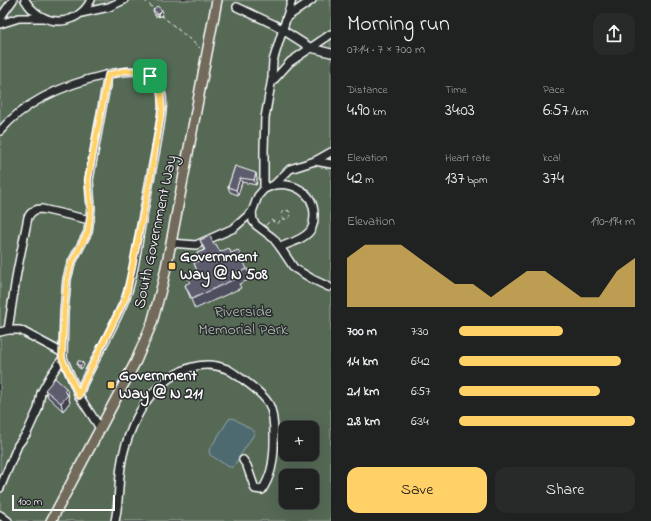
<!DOCTYPE html>
<html lang="en">
<head>
<meta charset="utf-8">
<style>
	body { margin:0; font-family:"Indie Flower",sans-serif; background:#282a2a; color:#f1f3f6; height:100vh; display:flex; flex-direction:column; font-size:15px; white-space:nowrap }
	* { box-sizing:border-box; margin:0 }
	p { font-size:13px; color:#a2a4a5 }
	.icon { flex:none; width:22px; height:22px; fill:none; stroke:currentColor; stroke-width:2; stroke-linecap:round; stroke-linejoin:round }
	.map { position:relative; flex:1; overflow:hidden }
	.sheet { display:flex; flex-direction:column; background:#202222; width:320px }
	.sheet>* { flex:none }
	.controls { position:absolute; left:279px; top:421px; display:grid; gap:8px }
	.controls a { display:grid; place-items:center; width:40px; height:40px; border-radius:8px; background:#202222; box-shadow:0 4px 16px #0002,0 0 0 1px #3d3f40; font-size:20px }
	.scale { position:absolute; left:12px; bottom:10px; width:103px; box-sizing:border-box; padding-left:4px; border:2px solid #fff; border-top:0; font-size:11px; line-height:14px; white-space:nowrap; color:#fff; -webkit-text-stroke:3px #2a2d2e; paint-order:stroke }
	.pin { position:absolute; display:grid; place-items:center; width:34px; height:34px; color:#fff; margin:-17px; border-radius:8px; box-shadow:0 2px 6px #0006 }
	.round { display:grid; place-items:center; flex:none; width:42px; height:42px; border-radius:12px; background:#282a2a }
	.headline { display:flex; align-items:center; justify-content:space-between; height:68px; padding:0 16px }
	h1 { font-size:22px; font-weight:600; line-height:30px }
	.stats { display:grid; grid-template-columns:repeat(3,1fr); gap:6px; height:68px; padding:4px 16px }
	.stats div { display:grid; align-content:center }
	.stats b { font-size:17px; font-weight:600 }
	.stats small { font-size:11px; font-weight:400 }
	.stats p { font-size:11px }
	.chart { height:112px; padding:8px 16px }
	.chart p { display:flex; justify-content:space-between }
	.chart svg { width:100%; height:72px; margin-top:4px; fill:#ffd166; opacity:.7 }
	.action { display:flex; gap:8px; margin-top:auto; padding:8px 16px }
	.action a { flex:1; height:46px; border-radius:12px; background:#ffd166; color:#111; font-size:16px; font-weight:600; line-height:46px; text-align:center }
	.action a+a { background:#282a2a; color:#f1f3f6 }
	ul { padding:0 16px; list-style:none; font-size:13px }
	li { display:grid; grid-template-columns:64px 48px 1fr; align-items:center; height:30px }
	li i { height:10px; border-radius:5px; background:#ffd166 }
	main { display:flex; flex:1; min-height:0 }
	.map>svg:first-child { display:block }
	.green { fill:#546955; stroke:#aab4aa; fill-rule:evenodd }
	.water { fill:#4d6b71; stroke:#94a6aa }
	.lines { fill:none; stroke-linecap:round; stroke-linejoin:round }
	.minor-casing { stroke:#fff; stroke-width:10 }
	.major-casing { stroke:#fff; stroke-width:12 }
	.path { stroke:#fff; stroke-width:1; stroke-dasharray:4 3; stroke-linecap:butt }
	.minor { stroke:#2a2d2e; stroke-width:7 }
	.major { stroke:#726b5a; stroke-width:9 }
	.wall { fill:#4e4f5f; stroke:#fff }
	.shaded-wall { fill:#40404d; stroke:#fff }
	.building { fill:#5b5c6e; stroke:#fff }
	.route-casing { stroke:#fff; stroke-width:8 }
	.route { stroke:#ffd166; stroke-width:5 }
	.poi-dot { fill:#ffd166; stroke:#2a2d2e; stroke-width:1.5 }
	.labels { text-anchor:middle; dominant-baseline:central; stroke-width:3; stroke-linejoin:round; paint-order:stroke }
	.street-label { font-size:16px; fill:#fff; stroke:#2a2d2e }
	.poi-label { font-size:16px; font-weight:bold; fill:#fff; stroke:#2a2d2e; text-anchor:start }
	.park-label { font-size:16px; fill:#b2bcb2; stroke:#2a2d2e }
</style>
</head>
<body>
<main>
<div class="map">
<svg width="331" height="521" viewBox="0 0 331 521">
	<rect width="100%" height="100%" fill="#2a2d2e"/>
	<filter id="ink" filterUnits="userSpaceOnUse"><feTurbulence type="fractalNoise" baseFrequency=".025" numOctaves="2"/><feDisplacementMap in="SourceGraphic" scale="8" xChannelSelector="R" yChannelSelector="G"/><feConvolveMatrix kernelMatrix="1 2 1 2 8 2 1 2 1" color-interpolation-filters="sRGB"/></filter>
	<g filter="url(#ink)">
		<path class="green" d="M0,0H331V521H0ZM286,428H312V454H286ZM286,476H312V502H286Z"/>
		<polygon class="water" points="233,418 254,431 254,434 233,467 229,467 210,455 209,450 229,419"/>
		<g class="lines">
			<g class="minor-casing">
				<g id="minor">
					<path d="M25,0C41,27 76,29 91,0"/>
					<polyline points="237,7 275,25 311,48 331,53"/>
					<polyline points="81,13 109,7 124,0"/>
					<polyline points="287,17 312,0"/>
					<polyline points="0,18 13,0"/>
					<polyline points="0,24 19,18 44,18"/>
					<polyline points="272,82 290,62 331,34"/>
					<path d="M0,131C26,100 67,84 105,75C119,72 146,66 156,81C162,89 163,101 162,110C161,123 158,136 156,149C151,175 146,201 141,226C137,249 134,276 126,297C114,327 97,355 83,384L79,396"/>
					<polyline points="315,161 331,164"/>
					<path d="M274,185C293,182 313,192 314,213C314,220 314,226 310,231C303,240 289,243 280,247L273,238L256,225L253,221L252,212L258,196L264,189L274,185L290,169L315,161L331,152"/>
					<polyline points="264,189 264,149 265,118 272,78 273,61 292,0"/>
					<polyline points="171,243 196,245 234,228 252,212"/>
					<polyline points="280,247 294,268 314,280 329,287"/>
					<path d="M8,330L17,272L28,217C32,211 35,209 42,209L90,220"/>
					<polyline points="0,332 8,330 20,330 63,353"/>
					<polyline points="63,358 64,312 67,279 71,264 88,232 91,208 89,180 108,75"/>
					<polyline points="0,488 18,445 27,433 38,409 41,393 51,375 63,358 79,396 100,428"/>
					<polyline points="0,515 8,521"/>
					<path d="M115,521C120,499 118,476 123,455C126,442 131,429 137,417C153,385 189,354 227,369C233,372 239,377 245,381C254,388 263,394 269,404C276,418 275,454 271,470C269,477 266,484 262,490L255,489L247,466L243,460"/>
				</g>
			</g>
			<g class="major-casing">
				<polyline id="major" points="51,521 136,361 152,323 163,282 171,243 217,0"/>
			</g>
			<g class="path">
				<polyline points="144,0 154,9"/>
				<circle cx="158" cy="13" r="4"/>
				<polyline points="161,15 200,48"/>
				<polyline points="266,225 271,220 277,224 283,219 288,219 291,215 289,211 286,210 282,212 281,215 283,219"/>
			</g>
			<use href="#minor" class="minor"/>
			<use href="#major" class="major"/>
		</g>
		<g class="wall">
			<polygon points="153,10 163,13 159,17 154,13"/>
			<polygon points="235,166 257,178 256,185 242,182 238,195 230,192 228,187"/>
			<polygon points="200,240 214,245 220,252 231,253 247,269 251,279 239,284 241,288 195,309 185,285 190,283 188,277 198,273 194,263 200,261 197,253 204,250"/>
			<polygon points="77,364 84,365 81,369 78,367"/>
			<polygon points="45,390 69,396 68,397 70,402 63,411 48,397"/>
		</g>
		<g class="shaded-wall">
			<polygon points="162,10 163,13 159,17 158,14"/>
			<polygon points="256,173 257,178 256,185 254,180"/>
			<polygon points="240,178 242,182 238,195 236,190"/>
			<polygon points="83,363 84,365 81,369 80,366"/>
			<polygon points="66,388 69,396 68,397 70,402 63,411 61,403 64,391"/>
		</g>
		<g class="building">
			<polygon points="157,6 162,10 158,14 153,10"/>
			<polygon points="235,166 256,173 254,180 240,178 236,190 228,187"/>
			<polygon points="210,236 214,245 216,244 220,252 229,248 231,253 238,250 247,269 235,274 237,278 192,299 185,285 190,282 188,277 198,273 194,263 201,260 197,253 205,250 200,240"/>
			<polygon points="78,361 81,361 83,363 80,366 77,364"/>
			<polygon points="55,378 66,388 64,391 68,395 61,403 45,390"/>
		</g>
	</g>
	<g class="lines" filter="url(#ink)">
		<g class="route-casing">
			<polygon id="route" points="124,71 138,71 150,76 156,81 161,93 162,109 150,180 126,297 83,384 79,396 62,358 64,312 67,279 71,264 88,232 91,208 88,180 108,75"/>
		</g>
		<use href="#route" class="route"/>
	</g>
	<g class="poi-dot">
		<rect x="168" y="262" width="8" height="8" rx="2"/>
		<rect x="107" y="381" width="8" height="8" rx="2"/>
	</g>
	<g class="labels">
		<g class="street-label">
			<text transform="translate(156 232) rotate(-78)">South Government Way</text>
		</g>
		<g class="poi-label">
			<text x="180" y="257">Government<tspan x="180" dy="18">Way @ N 508</tspan></text>
			<text x="119" y="376">Government<tspan x="119" dy="18">Way @ N 211</tspan></text>
		</g>
		<g class="park-label">
			<text x="243" y="312">Riverside<tspan x="243" dy="18">Memorial Park</tspan></text>
		</g>
	</g>
</svg>
<div class="controls">
<a>+</a>
<a>−</a>
</div>
<div class="scale">100 m</div>
<div class="pin" style="left:150px;top:76px;background:#1e9e55"><svg class="icon" aria-label="arrive" viewBox="0 0 24 24"><path d="M6 21V4h12l-3 4 3 4H6"/></svg></div>
</div>
<section class="sheet">
<div class="headline"><div><h1>Morning run</h1><p>07:14 · 7 × 700 m</p></div><a class="round"><svg class="icon" aria-label="share" viewBox="0 0 24 24"><path d="M12 15V3M7 8l5-5 5 5M5 13v7h14v-7"/></svg></a></div>
<div class="stats">
<div><p>Distance</p><b>4.90<small> km</small></b></div>
<div><p>Time</p><b>34:03</b></div>
<div><p>Pace</p><b>6:57<small> /km</small></b></div>
</div>
<div class="stats">
<div><p>Elevation</p><b>42<small> m</small></b></div>
<div><p>Heart rate</p><b>137<small> bpm</small></b></div>
<div><p>kcal</p><b>374</b></div>
</div>
<div class="chart"><p><span>Elevation</span>190–194 m</p>
<svg viewBox="0 0 160 44" preserveAspectRatio="none"><path d="M0 44V14L10 6L20 6L30 6L40 14L50 22L60 30L70 30L80 38L90 30L100 22L110 22L120 30L130 38L140 38L150 22L160 14V44z"/></svg>
</div>
<ul>
<li><b>700 m</b>7:30<i style="width:59%"></i></li>
<li><b>1.4 km</b>6:42<i style="width:92%"></i></li>
<li><b>2.1 km</b>6:57<i style="width:80%"></i></li>
<li><b>2.8 km</b>6:34<i style="width:100%"></i></li>
</ul>
<div class="action"><a>Save</a><a>Share</a></div>
</section>
</main>
</body>
</html>
